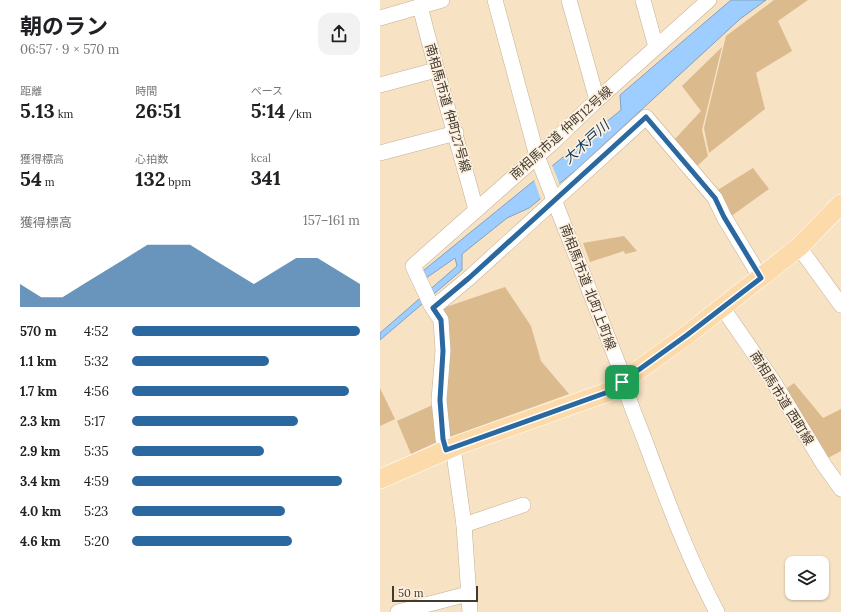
<!DOCTYPE html>
<html lang="ja">
<head>
<meta charset="utf-8">
<style>
	body { margin:0; font-family:Lora,"Noto Sans JP",serif; background:#f2f2f2; color:#202124; height:100vh; display:flex; flex-direction:column; font-size:15px; white-space:nowrap }
	* { box-sizing:border-box; margin:0 }
	p { font-size:13px; color:#757577 }
	.icon { flex:none; width:22px; height:22px; fill:none; stroke:currentColor; stroke-width:2; stroke-linecap:round; stroke-linejoin:round }
	.map { position:relative; flex:1; overflow:hidden }
	.sheet { display:flex; flex-direction:column; background:#fff; width:380px }
	.sheet>* { flex:none }
	.tools { position:absolute; left:405px; top:556px; display:grid; gap:8px }
	.tools a { display:grid; place-items:center; width:44px; height:44px; border-radius:8px; background:#fff; box-shadow:0 1px 3px #0004; font-size:20px }
	.scale { position:absolute; left:12px; bottom:10px; width:86px; box-sizing:border-box; padding-left:4px; border:2px solid #423a2e; border-top:0; font-size:11px; line-height:14px; white-space:nowrap; color:#423a2e; -webkit-text-stroke:3px #fdf0df; paint-order:stroke }
	.pin { position:absolute; display:grid; place-items:center; width:34px; height:34px; color:#fff; margin:-17px; border-radius:8px; box-shadow:0 2px 6px #0006 }
	.round { display:grid; place-items:center; flex:none; width:42px; height:42px; border-radius:12px; background:#f2f2f2 }
	.head { display:flex; align-items:center; justify-content:space-between; height:68px; padding:0 20px }
	h1 { font-size:22px; font-weight:700; line-height:30px }
	.metrics { display:grid; grid-template-columns:repeat(3,1fr); gap:6px; height:68px; padding:4px 20px }
	.metrics div { display:grid; align-content:center }
	.metrics b { font-size:20px; font-weight:700 }
	.metrics small { font-size:11px; font-weight:400 }
	.metrics p { font-size:11px }
	.chart { height:112px; padding:8px 20px }
	.chart p { display:flex; justify-content:space-between }
	.chart svg { width:100%; height:72px; margin-top:4px; fill:#2a689f; opacity:.7 }
	ul { padding:0 20px; list-style:none; font-size:13px }
	li { display:grid; grid-template-columns:64px 48px 1fr; align-items:center; height:30px }
	li i { height:10px; border-radius:5px; background:#2a689f }
	main { display:flex; flex:1; min-height:0 }
	.map>svg:first-child { display:block }
	.green { fill:#dbbb8e }
	.water { fill:#9dceff; stroke:#82a2c0 }
	.pier { fill:#f7e2c4 }
	.lines { fill:none; stroke-linecap:round; stroke-linejoin:round }
	.minor-casing { stroke:#c4b094; stroke-width:16 }
	.major-casing { stroke:#fff; stroke-width:20 }
	.minor { stroke:#fff; stroke-width:15 }
	.major { stroke:#fcdaa9; stroke-width:19 }
	.route-casing { stroke:#fff; stroke-width:8 }
	.route { stroke:#2a689f; stroke-width:5 }
	.labels { text-anchor:middle; dominant-baseline:central; stroke-width:3.5; stroke-linejoin:round; paint-order:stroke }
	.street-label { font-size:13px; fill:#423a2e; stroke:#fdf0df }
	.water-label { font-size:14px; font-style:italic; fill:#0b395f; stroke:#fdf0df }
</style>
</head>
<body>
<main>
<section class="sheet">
<div class="head"><div><h1>朝のラン</h1><p>06:57 · 9 × 570 m</p></div><a class="round"><svg class="icon" aria-label="share" viewBox="0 0 24 24"><path d="M12 15V3M7 8l5-5 5 5M5 13v7h14v-7"/></svg></a></div>
<div class="metrics">
<div><p>距離</p><b>5.13<small> km</small></b></div>
<div><p>時間</p><b>26:51</b></div>
<div><p>ペース</p><b>5:14<small> /km</small></b></div>
</div>
<div class="metrics">
<div><p>獲得標高</p><b>54<small> m</small></b></div>
<div><p>心拍数</p><b>132<small> bpm</small></b></div>
<div><p>kcal</p><b>341</b></div>
</div>
<div class="chart"><p><span>獲得標高</span>157–161 m</p>
<svg viewBox="0 0 160 44" preserveAspectRatio="none"><path d="M0 44V30L10 38L20 38L30 30L40 22L50 14L60 6L70 6L80 6L90 14L100 22L110 30L120 22L130 14L140 14L150 22L160 30V44z"/></svg>
</div>
<ul>
<li><b>570 m</b>4:52<i style="width:100%"></i></li>
<li><b>1.1 km</b>5:32<i style="width:60%"></i></li>
<li><b>1.7 km</b>4:56<i style="width:95%"></i></li>
<li><b>2.3 km</b>5:17<i style="width:73%"></i></li>
<li><b>2.9 km</b>5:35<i style="width:58%"></i></li>
<li><b>3.4 km</b>4:59<i style="width:92%"></i></li>
<li><b>4.0 km</b>5:23<i style="width:67%"></i></li>
<li><b>4.6 km</b>5:20<i style="width:70%"></i></li>
</ul>
</section>
<div class="map">
<svg width="461" height="612" viewBox="0 0 461 612">
	<rect width="100%" height="100%" fill="#f7e2c4"/>
	<g class="green">
		<polygon points="394,0 428,0 398,21 412,51 376,73 385,109 329,153 324,128 346,36"/>
		<polygon points="342,47 322,130 328,156 315,168 293,141 321,111 302,86"/>
		<polygon points="373,168 389,189 350,217 336,191"/>
		<polygon points="244,236 257,251 245,254 244,251 210,262 203,243"/>
		<polygon points="125,287 151,326 161,361 189,394 67,438 65,334 68,317 60,309"/>
		<polygon points="414,383 443,418 461,409 461,451 448,458 403,391"/>
		<polygon points="0,388 15,419 0,426"/>
		<polygon points="57,403 59,441 31,454 17,421"/>
	</g>
	<polygon class="water" points="351,0 386,0 360,19 196,170 149,208 127,218 82,254 82,270 0,340 0,333 77,266 75,258 36,285 33,279 241,110 240,95"/>
	<polygon class="pier" points="172,165 180,185 161,200 154,180"/>
	<g class="lines">
		<g class="minor-casing">
			<g id="minor">
				<path d="M115,0L157,156L239,366C245,395 258,421 268,449C289,505 309,560 337,612"/>
				<polyline points="189,0 217,100"/>
				<polyline points="263,0 276,47"/>
				<path d="M40,6C57,75 78,142 96,210"/>
				<polyline points="0,18 62,0"/>
				<polyline points="0,85 56,70"/>
				<polyline points="0,153 76,133"/>
				<polyline points="419,247 461,305"/>
				<polyline points="342,307 393,381 444,465 461,489"/>
				<polyline points="53,308 89,278 266,117 335,198 344,217 381,278"/>
				<polyline points="67,450 63,439 59,400 63,351 61,320 51,305 33,266 171,144 217,100 329,0"/>
				<polyline points="74,454 84,525 90,612"/>
				<polyline points="84,525 143,505"/>
				<polyline points="18,612 88,594"/>
			</g>
		</g>
		<g class="major-casing">
			<polyline id="major" points="0,479 78,445 228,392 307,335 419,247 461,204"/>
		</g>
		<use href="#minor" class="minor"/>
		<use href="#major" class="major"/>
	</g>
	<g class="lines">
		<g class="route-casing">
			<polygon id="route" points="266,117 335,198 344,217 381,278 307,335 228,392 66,450 63,439 60,400 63,351 61,320 53,308 89,278"/>
		</g>
		<use href="#route" class="route"/>
	</g>
	<g class="labels">
		<g class="street-label">
			<text transform="translate(68 108) rotate(74)">南相馬市道 仲町27号線</text>
			<text transform="translate(181 133) rotate(-42)">南相馬市道 仲町12号線</text>
			<text transform="translate(208 287) rotate(69)">南相馬市道 北町上町線</text>
			<text transform="translate(402 398) rotate(58)">南相馬市道 西町線</text>
		</g>
		<g class="water-label">
			<text transform="translate(206 142) rotate(-42)">大木戸川</text>
		</g>
	</g>
</svg>
<div class="tools">
<a><svg class="icon" aria-label="layers" viewBox="0 0 24 24"><path d="M12 4l9 5-9 5-9-5zM3 14l9 5 9-5"/></svg></a>
</div>
<div class="scale">50 m</div>
<div class="pin" style="left:242px;top:382px;background:#1e9e55"><svg class="icon" aria-label="arrive" viewBox="0 0 24 24"><path d="M6 21V4h12l-3 4 3 4H6"/></svg></div>
</div>
</main>
</body>
</html>
